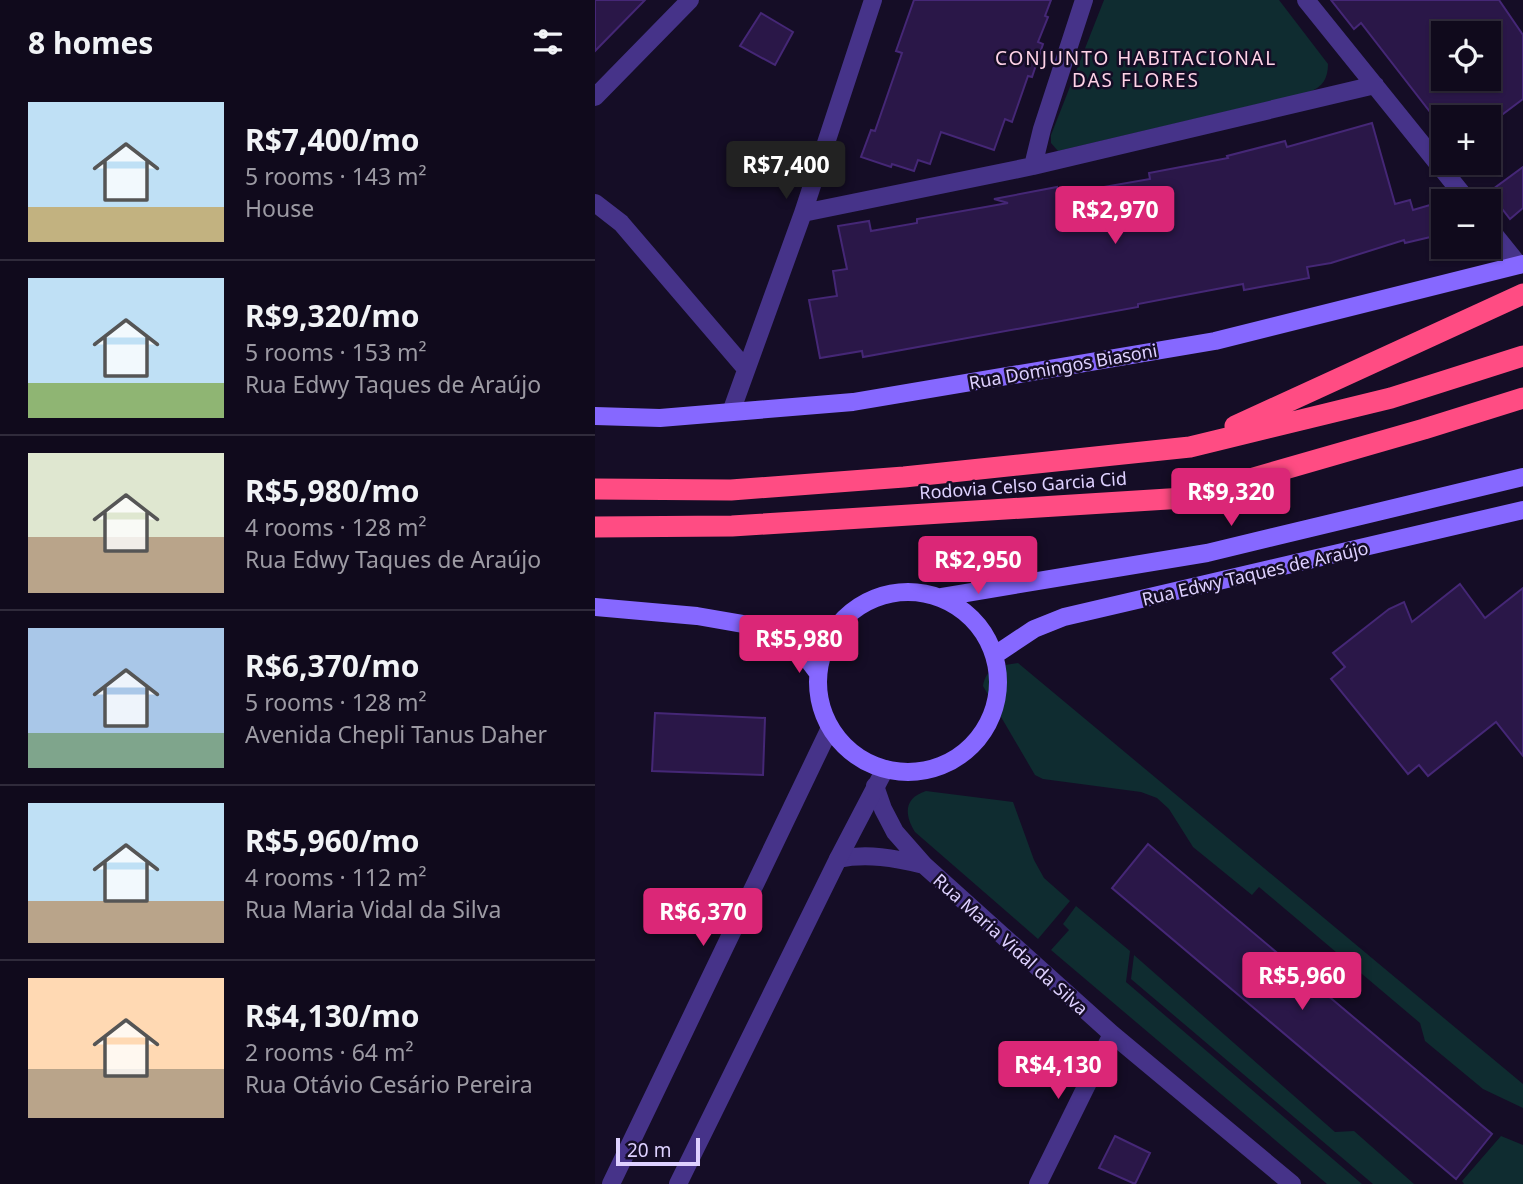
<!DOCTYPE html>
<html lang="en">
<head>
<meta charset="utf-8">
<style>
	body { margin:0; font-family:"Noto Sans",sans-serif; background:#191325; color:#f1f3f6; height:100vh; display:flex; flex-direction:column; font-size:26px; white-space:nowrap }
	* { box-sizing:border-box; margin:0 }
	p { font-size:23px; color:#9c9aa3 }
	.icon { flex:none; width:38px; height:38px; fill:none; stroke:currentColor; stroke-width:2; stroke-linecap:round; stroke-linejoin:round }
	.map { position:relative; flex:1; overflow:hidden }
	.panel { display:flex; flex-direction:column; background:#100a1c; width:595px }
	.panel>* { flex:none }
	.tools { position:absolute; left:836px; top:21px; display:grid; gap:14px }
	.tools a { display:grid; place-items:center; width:70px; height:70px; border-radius:0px; background:#100a1c; box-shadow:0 2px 5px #0004,0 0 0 2px #302b3b; font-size:35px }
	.scale { position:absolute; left:21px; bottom:18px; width:84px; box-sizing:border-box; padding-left:7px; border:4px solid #ded1ff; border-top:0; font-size:19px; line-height:24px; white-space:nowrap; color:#ded1ff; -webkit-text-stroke:5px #150d26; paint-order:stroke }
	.price { position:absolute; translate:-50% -60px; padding:0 16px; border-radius:7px; background:#db2777; color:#fff; font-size:23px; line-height:46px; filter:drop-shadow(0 2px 4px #0008) }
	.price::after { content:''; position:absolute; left:50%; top:42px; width:21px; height:16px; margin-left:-10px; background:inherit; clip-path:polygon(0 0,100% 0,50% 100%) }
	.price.active { background:#222; color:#fff }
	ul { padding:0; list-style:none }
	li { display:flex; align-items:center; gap:21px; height:175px; padding:0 28px }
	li+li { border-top:2px solid #302b3b }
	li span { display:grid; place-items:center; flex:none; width:196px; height:140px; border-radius:0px; color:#555 }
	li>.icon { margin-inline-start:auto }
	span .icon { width:84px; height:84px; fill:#fffc; stroke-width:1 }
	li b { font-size:30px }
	h2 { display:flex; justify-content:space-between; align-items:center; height:84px; padding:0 28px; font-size:30px }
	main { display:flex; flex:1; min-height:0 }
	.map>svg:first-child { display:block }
</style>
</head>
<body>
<main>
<section class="panel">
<h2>8 homes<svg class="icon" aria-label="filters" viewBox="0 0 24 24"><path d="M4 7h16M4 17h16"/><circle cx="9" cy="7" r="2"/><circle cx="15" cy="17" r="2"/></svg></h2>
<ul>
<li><span style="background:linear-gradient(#bfe0f5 75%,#c2b280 0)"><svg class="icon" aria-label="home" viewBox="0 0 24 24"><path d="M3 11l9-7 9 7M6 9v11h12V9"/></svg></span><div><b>R$7,400/mo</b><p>5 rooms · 143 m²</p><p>House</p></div></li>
<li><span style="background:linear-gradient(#bfe0f5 75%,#8fb573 0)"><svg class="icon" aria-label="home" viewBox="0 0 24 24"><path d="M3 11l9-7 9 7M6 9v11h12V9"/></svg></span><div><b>R$9,320/mo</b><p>5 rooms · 153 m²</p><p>Rua Edwy Taques de Araújo</p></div></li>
<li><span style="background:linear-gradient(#dfe7d0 60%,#b9a48a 0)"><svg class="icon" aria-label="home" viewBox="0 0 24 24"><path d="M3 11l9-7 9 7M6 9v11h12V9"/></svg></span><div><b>R$5,980/mo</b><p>4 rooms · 128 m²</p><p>Rua Edwy Taques de Araújo</p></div></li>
<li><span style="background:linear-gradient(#a9c7e8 75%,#7fa58c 0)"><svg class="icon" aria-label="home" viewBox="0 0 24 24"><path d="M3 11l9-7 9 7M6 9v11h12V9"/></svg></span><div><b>R$6,370/mo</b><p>5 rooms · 128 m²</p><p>Avenida Chepli Tanus Daher</p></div></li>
<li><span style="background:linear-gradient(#bfe0f5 70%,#b9a48a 0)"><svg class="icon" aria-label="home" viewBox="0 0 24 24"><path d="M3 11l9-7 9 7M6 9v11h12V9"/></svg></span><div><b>R$5,960/mo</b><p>4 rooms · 112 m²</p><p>Rua Maria Vidal da Silva</p></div></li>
<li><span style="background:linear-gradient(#ffd9b3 65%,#b9a48a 0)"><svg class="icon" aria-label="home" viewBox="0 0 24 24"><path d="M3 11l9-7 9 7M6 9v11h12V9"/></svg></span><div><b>R$4,130/mo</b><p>2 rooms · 64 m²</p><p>Rua Otávio Cesário Pereira</p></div></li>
</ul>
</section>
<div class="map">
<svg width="928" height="1184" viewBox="0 0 928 1184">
	<rect width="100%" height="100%" fill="#150d26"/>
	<!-- green -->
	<path fill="#0f2c30" d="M509,0H684L733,64C733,78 728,87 714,92L463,151L456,143V135Z
		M423,663L928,1084V1108L888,1089L830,1041L825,1023L664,887L657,895L598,847L574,809L562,798L546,792L448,779L440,775L388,686C391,667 405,666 423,663Z
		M331,791L418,802L439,860L449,878L475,901L443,939L320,832C309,814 309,798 331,791Z
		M481,906L535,951L531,982L767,1184H732L456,950L474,930L468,924Z
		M539,955L740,1132L759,1131L819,1184H778L536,979Z
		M906,1136L928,1145V1184H869L867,1181Z"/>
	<!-- building -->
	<path fill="#2a1748" stroke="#452776" stroke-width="2" fill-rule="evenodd" d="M0,0H50L0,51Z
		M319,0H456L450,16L453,17L443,42L448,44L437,77L433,76L417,122L410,119L399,150L346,132L335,164L323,160L319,171L297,164L296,167L266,157L276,130L280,131L307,53L301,51Z
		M736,0H904L928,35V99L904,117H839L766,23L759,29ZM849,33H894V79H849Z
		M166,13L198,32L180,65L145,46Z
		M777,123L800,204L815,200L818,210L835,205L844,235L810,243L809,240L736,263L712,267L714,278L649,290L648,284L543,304V307L268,357L267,351L225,358L214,300L242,296L238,271L252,269L243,226L274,221L276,231L322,223V219L413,203L399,199L462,187L463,195L555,179L554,173L633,158L632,156L690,141L692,147Z
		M928,167V208L915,219L894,192Z
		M865,584L890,618L928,588V756L901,722L833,776L824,765L813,774L736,679L750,667L738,653L794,609L809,602L817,622Z
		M60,713L170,718L168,775L57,771Z
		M553,844L897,1134L861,1179L517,888Z
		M520,1136L555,1153L540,1184L504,1168Z"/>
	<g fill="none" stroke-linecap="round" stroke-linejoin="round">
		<!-- minor -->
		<path stroke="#463389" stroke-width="18" d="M711,0L873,201
			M0,97L95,0
			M438,166L447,129L489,0
			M0,203L26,223L151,369
			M208,213L438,166L780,85
			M894,228L924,265
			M136,412L208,213L278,0
			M280,786L288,809L300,832L329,865L517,1034L697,1184
			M243,859C272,853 300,858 329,865
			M443,1184L517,1034"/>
		<!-- tertiary -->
		<path stroke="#463389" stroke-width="18" d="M16,1184L235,728
			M83,1184L243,859L290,769"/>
		<!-- secondary -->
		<path stroke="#8668ff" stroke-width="18" d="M0,416L65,418L258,402L620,341L928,264
			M223 682a90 90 0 1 1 180 0a90 90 0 1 1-180 0Z
			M347,597L612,553L928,477
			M0,607L102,616L183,630L202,645L223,673
			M400,655L439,629L469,617L928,510"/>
		<!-- motorway -->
		<path stroke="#ff4c83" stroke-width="21" d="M640,426L928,294
			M0,489L136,490L309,477L595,447L796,398L928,356
			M0,527L137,526L589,498L829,429L928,398"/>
	</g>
	<g text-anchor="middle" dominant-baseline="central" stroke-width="5" stroke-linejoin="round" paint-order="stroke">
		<!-- street labels -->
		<g font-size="18" fill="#ded1ff" stroke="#150d26">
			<text transform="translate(468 366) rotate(-10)">Rua Domingos Biasoni</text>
			<text transform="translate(428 485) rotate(-4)">Rodovia Celso Garcia Cid</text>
			<text transform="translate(660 573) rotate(-13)">Rua Edwy Taques de Araújo</text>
			<text transform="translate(416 944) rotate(42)">Rua Maria Vidal da Silva</text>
		</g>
		<!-- neighbourhood labels -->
		<g font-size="19" letter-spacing="2" fill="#ffd3e7" stroke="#150d26">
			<text x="541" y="58">CONJUNTO HABITACIONAL<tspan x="541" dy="22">DAS FLORES</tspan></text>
		</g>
	</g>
</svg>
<div class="tools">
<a><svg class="icon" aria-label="locate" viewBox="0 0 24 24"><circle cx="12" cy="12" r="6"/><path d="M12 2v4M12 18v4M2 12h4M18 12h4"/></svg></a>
<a>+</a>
<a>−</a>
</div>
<div class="scale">20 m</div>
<b class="price active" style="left:191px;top:201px">R$7,400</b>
<b class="price" style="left:520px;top:246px">R$2,970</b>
<b class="price" style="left:636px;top:528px">R$9,320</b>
<b class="price" style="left:383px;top:596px">R$2,950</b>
<b class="price" style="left:204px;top:675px">R$5,980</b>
<b class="price" style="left:108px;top:948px">R$6,370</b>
<b class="price" style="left:707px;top:1012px">R$5,960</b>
<b class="price" style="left:463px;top:1101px">R$4,130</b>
</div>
</main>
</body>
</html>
